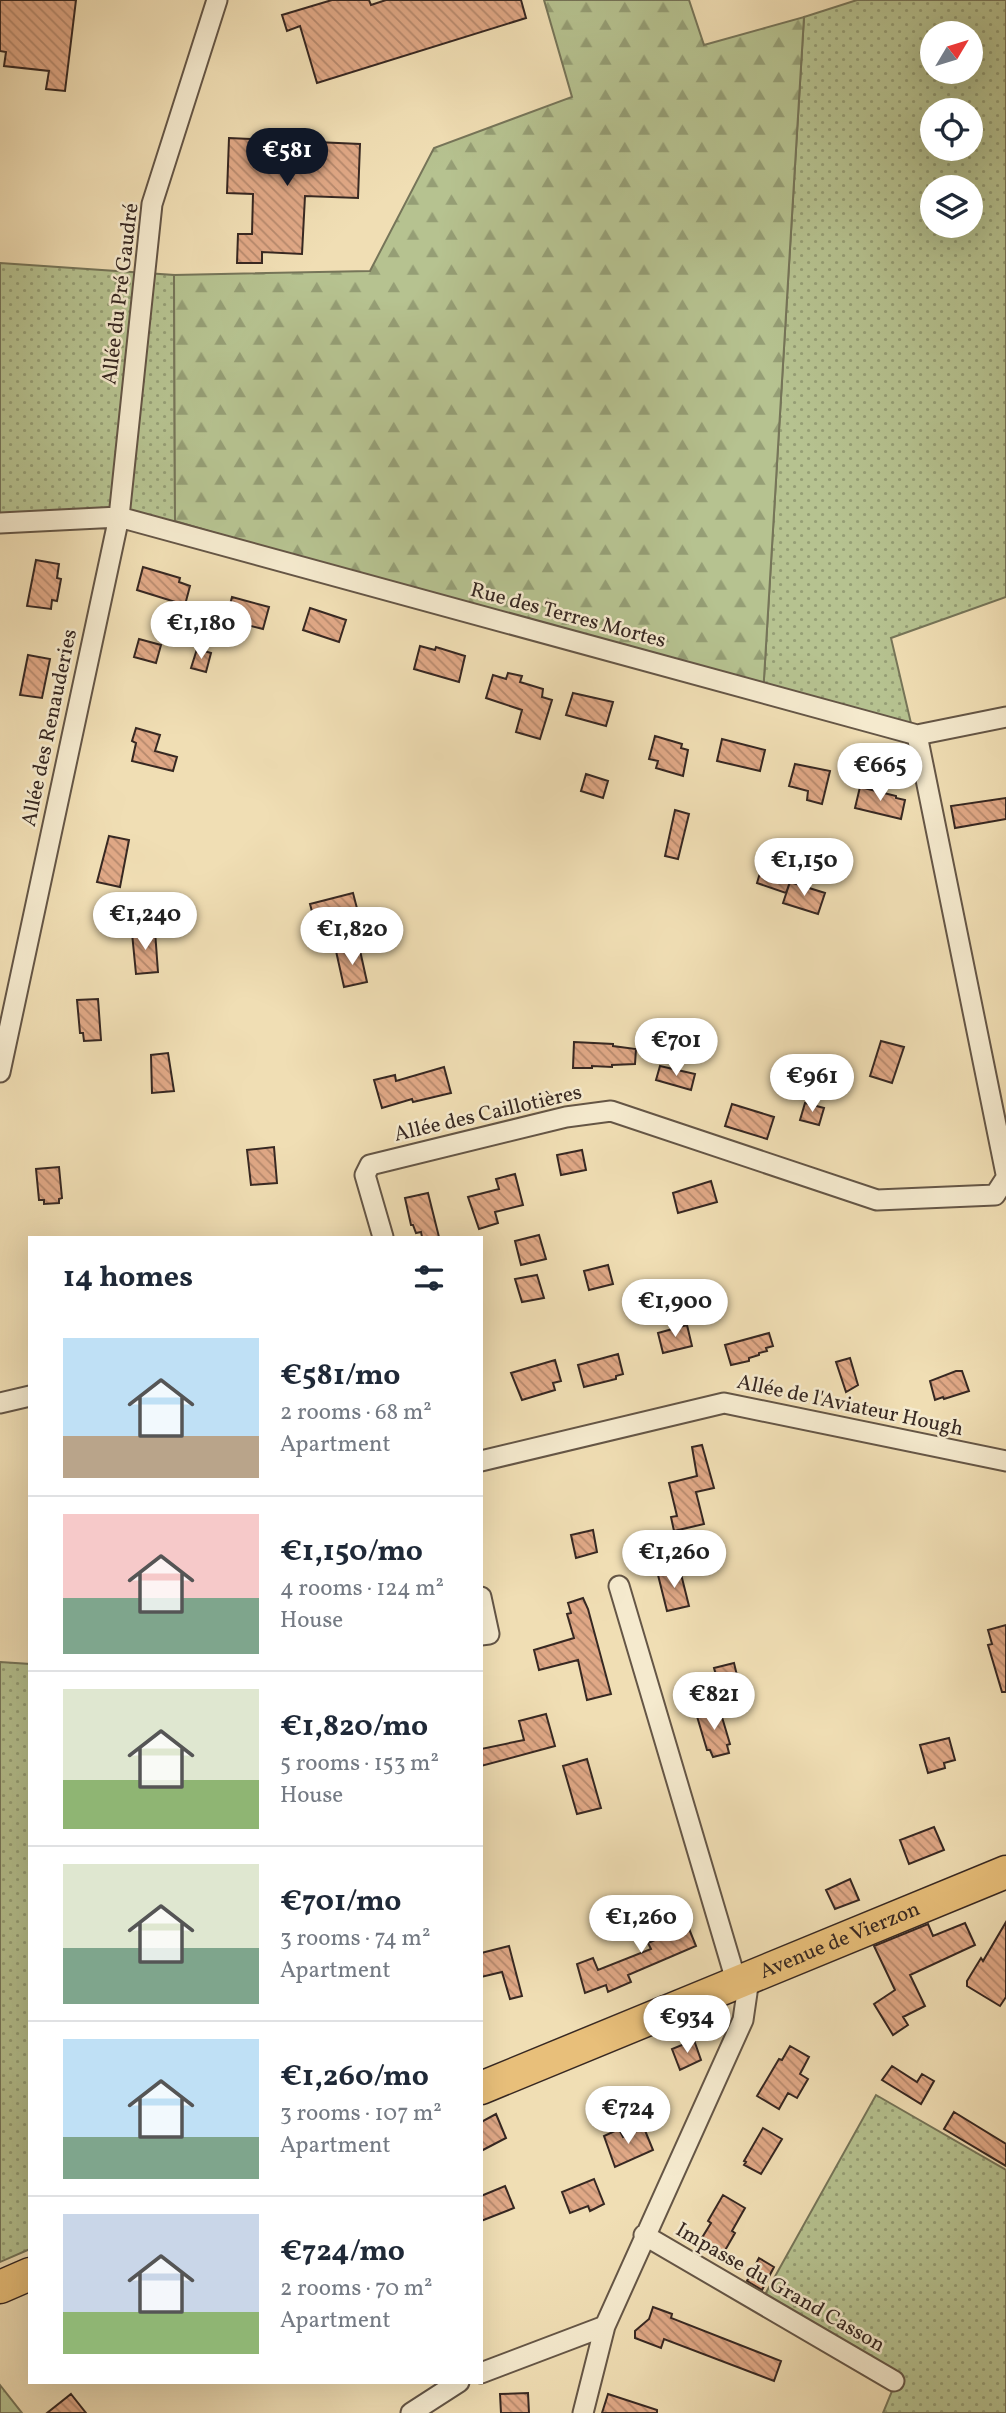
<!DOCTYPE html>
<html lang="en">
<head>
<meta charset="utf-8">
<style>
	body { margin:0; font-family:Vollkorn,serif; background:#f6f6f7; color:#1f2937; height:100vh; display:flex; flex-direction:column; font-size:26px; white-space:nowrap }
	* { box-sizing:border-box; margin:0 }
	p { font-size:23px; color:#747a83 }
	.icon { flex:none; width:38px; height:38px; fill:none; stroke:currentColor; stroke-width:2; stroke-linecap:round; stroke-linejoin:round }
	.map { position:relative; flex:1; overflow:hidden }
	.panel { position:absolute; left:28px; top:1236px; width:455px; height:1148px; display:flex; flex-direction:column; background:#fff; border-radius:0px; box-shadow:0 7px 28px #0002 }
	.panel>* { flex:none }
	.needle { width:46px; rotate:52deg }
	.controls { position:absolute; left:920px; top:21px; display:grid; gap:14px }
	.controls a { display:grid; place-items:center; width:63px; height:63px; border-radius:50%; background:#fff; box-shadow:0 7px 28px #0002; font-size:35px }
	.price { position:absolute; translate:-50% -60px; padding:0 16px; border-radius:24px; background:#fff; color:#222; font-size:23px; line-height:46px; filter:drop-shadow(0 2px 4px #0008) }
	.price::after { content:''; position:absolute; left:50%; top:42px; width:21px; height:16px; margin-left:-10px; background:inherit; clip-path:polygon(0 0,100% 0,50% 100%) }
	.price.on { background:#111827; color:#fff }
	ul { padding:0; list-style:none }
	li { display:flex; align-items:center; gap:21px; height:175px; padding:0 35px }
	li+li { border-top:2px solid #e0e1e3 }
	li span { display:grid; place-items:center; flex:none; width:196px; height:140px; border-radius:0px; color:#555 }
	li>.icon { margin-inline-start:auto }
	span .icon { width:84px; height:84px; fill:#fffc; stroke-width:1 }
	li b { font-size:30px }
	h2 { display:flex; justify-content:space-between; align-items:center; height:84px; padding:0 35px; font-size:30px }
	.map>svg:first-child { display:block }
</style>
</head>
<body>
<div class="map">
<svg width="1006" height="2413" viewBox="0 0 1006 2413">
	<defs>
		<pattern id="grass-dots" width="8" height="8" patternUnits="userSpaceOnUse" patternTransform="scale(1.75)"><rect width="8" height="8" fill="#b6c290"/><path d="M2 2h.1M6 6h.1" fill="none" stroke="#959e75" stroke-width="1.8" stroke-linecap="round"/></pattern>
		<pattern id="forest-firs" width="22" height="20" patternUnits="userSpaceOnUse" patternTransform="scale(1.75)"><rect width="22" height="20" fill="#b6c290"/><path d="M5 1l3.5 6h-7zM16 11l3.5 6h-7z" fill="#959e75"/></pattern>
		<pattern id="building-back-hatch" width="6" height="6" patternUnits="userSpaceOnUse" patternTransform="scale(1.75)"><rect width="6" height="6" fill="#e0a886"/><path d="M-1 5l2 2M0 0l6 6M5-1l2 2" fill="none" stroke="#b6896d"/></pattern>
	</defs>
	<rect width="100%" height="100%" fill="#f0deb4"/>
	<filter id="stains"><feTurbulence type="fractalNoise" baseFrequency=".00286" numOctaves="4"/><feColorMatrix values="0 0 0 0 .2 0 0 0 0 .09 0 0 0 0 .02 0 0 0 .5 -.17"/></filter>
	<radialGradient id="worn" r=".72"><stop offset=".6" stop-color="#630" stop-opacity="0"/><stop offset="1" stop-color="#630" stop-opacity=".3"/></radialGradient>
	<!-- grass -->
	<path fill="url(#grass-dots)" stroke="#767559" stroke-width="2" fill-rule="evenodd" d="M857,0H1006V597L891,638L914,736L763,695L804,17ZM933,33H971V72H933ZM933,110H971V149H933ZM933,187H971V226H933Z
		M0,263L174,275L175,521L31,518L0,522Z
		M0,1662L30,1664V2249L0,2262Z
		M876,2095L1006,2170V2413H883L899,2374L763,2298Z"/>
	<!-- forest -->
	<path fill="url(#forest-firs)" stroke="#767559" stroke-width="2" d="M544,0H689L704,45L804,17L763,695L175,521L174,275L370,271L434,148L572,97Z
		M0,2385L22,2413H0Z"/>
	<!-- building -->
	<path fill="url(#building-back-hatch)" stroke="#372822" stroke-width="2" d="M0,0H76L65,91L46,89L49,71L4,66L6,52L0,51Z
		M332,0H369L371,5L386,0H521L526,18L317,83L300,26L287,31L282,15Z
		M229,138L360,144L358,198L305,196L302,254L262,252V263H237L238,234H252L253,194L227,193Z
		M36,560L59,564L57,578L61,579L57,601L52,600L51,609L27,606Z
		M143,567L180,578L179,582L190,586L185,605L137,590Z
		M232,597L269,607L263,629L226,620Z
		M310,608L346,620L339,642L303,630Z
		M139,639L161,645L156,663L134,657Z
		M420,646L435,650L436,647L465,656L459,682L414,669Z
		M197,649L211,653L206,672L191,668Z
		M28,655L50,659L42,698L20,695Z
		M508,673L522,676L520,682L543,689L542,697L552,700L540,739L516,732L522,710L486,698L493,675L506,679Z
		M573,693L613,702L606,726L566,715Z
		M136,728L160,735L155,751L177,757L173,771L132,761L136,743L132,741Z
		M655,736L682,744L681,748L688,750L683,776L656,768L658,761L649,759Z
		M722,739L765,750L760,771L717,761Z
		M795,764L830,771L822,804L807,800L808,791L789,786Z
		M586,774L608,781L603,798L581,791Z
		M860,787L896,796V798L905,800L901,819L855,808Z
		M1006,798V819L955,828L951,806Z
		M675,810L689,814L678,859L665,856Z
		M109,836L129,840L120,887L97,882Z
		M762,866L792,876L786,893L757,883Z
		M790,882L825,893L818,914L783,903Z
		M353,893L359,916L316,927L310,904Z
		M155,931L158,972L136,974L132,933Z
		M359,946L367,982L344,987L336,951Z
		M98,999L101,1040L84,1041L83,1033H80L77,1000Z
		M881,1041L904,1047L892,1083L870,1076Z
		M574,1042L613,1044V1046L636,1049L635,1064L612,1065V1067L592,1066V1068H573Z
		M168,1053L174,1091L152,1093L151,1055Z
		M660,1066L695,1074L691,1090L656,1080Z
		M444,1067L451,1093L413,1102L412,1099L382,1108L374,1080L395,1075L396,1081Z
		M805,1103L824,1108L819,1125L800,1120Z
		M732,1104L774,1117L767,1139L725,1126Z
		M274,1147L277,1183L251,1185L247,1150Z
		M582,1150L586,1170L561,1175L557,1155Z
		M59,1167L62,1198L59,1199V1203L44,1204V1200H39L36,1169Z
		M515,1174L523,1205L495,1212L498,1223L479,1229L468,1197L499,1189L496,1179Z
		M711,1181L717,1202L678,1213L673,1193Z
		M428,1193L439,1237H422L421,1232L416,1233L413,1225H411L405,1198Z
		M539,1235L546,1259L521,1265L515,1241Z
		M608,1265L613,1284L589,1290L584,1271Z
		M537,1275L544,1298L522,1302L515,1279Z
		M687,1325L692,1346L663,1353L658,1333Z
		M769,1333L773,1346L766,1348L767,1351L759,1353V1355L749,1358V1361L731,1365L725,1345Z
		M618,1354L623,1374L616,1376V1379L584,1387L578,1365Z
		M850,1358L858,1385L846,1392L836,1362Z
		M555,1360L561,1381L553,1383L555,1390L522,1400L511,1373Z
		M956,1371H962L969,1391L944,1399L943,1397L935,1400L930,1381Z
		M702,1445L714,1488L696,1492L704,1524L674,1531L671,1517L677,1516L669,1483L697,1476L692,1447Z
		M593,1530L597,1552L576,1558L571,1535Z
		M680,1570L689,1606L667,1611L658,1575Z
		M583,1598L588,1609L611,1694L587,1700L578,1660L539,1670L534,1650L574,1638L567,1614L571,1613L568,1603Z
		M1006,1625V1692H1002L988,1645L992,1644L988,1630Z
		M734,1663L740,1688L721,1694L714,1668Z
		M719,1707L730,1744L727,1745L729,1753L713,1757L710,1750H707L696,1713Z
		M546,1714L555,1746L481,1766V1749L524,1740L519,1721Z
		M949,1738L955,1760L944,1763L945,1768L928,1773L920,1745Z
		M587,1759L601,1808L577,1814L563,1766Z
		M934,1827L944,1850L909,1864L900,1840Z
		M850,1879L859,1900L835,1909L826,1890Z
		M681,1909L696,1946L628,1975L631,1982L608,1992L606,1985L585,1993L577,1964L593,1958L598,1970L651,1949L648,1943L662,1937L655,1920Z
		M1006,1922V1997L1000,2006L967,1986V1981L981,1958L983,1961Z
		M965,1923L975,1945L910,1975L925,2006L903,2017L908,2025L893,2035L874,2004L895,1990L874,1946L928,1924L933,1936Z
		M509,1946L522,1996L510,1999L502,1972L481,1977V1953Z
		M694,2040L701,2060L680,2070L672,2049Z
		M790,2046L809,2057L800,2074L808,2079L797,2098L788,2093L779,2109L757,2096L779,2059L782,2060Z
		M892,2066L917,2082L922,2074L934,2081L921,2104L882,2080Z
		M954,2112L1006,2144V2166L944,2129Z
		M496,2114L506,2138L481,2151V2122Z
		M644,2128L653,2150L615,2167L604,2136L619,2129L623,2137Z
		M763,2128L782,2139L761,2174L744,2165L746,2162L744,2161Z
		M594,2179L604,2204L590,2211L588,2206L570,2213L562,2192Z
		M505,2186L514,2208L481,2221V2196Z
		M723,2195L745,2208L732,2231L735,2233L723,2254L700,2241L711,2223L708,2221Z
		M759,2258L774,2267L762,2290L747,2281Z
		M653,2307L672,2314L671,2318L781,2361L774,2381L664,2339L661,2348L635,2338V2331L649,2319Z
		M528,2393L529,2413H501L500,2394Z
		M71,2394L86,2413H47Z
		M608,2394L657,2410V2413H602Z"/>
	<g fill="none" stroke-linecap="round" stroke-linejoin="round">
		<!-- minor casing -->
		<g stroke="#655646" stroke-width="23">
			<path id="minor" d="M0,523L119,517L917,735L1006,717
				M917,735L1006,1174
				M0,1072L119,517L152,204L217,0
				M383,1237L365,1175L370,1165L566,1117L611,1111L877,1200L995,1195L1006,1178
				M0,1403L30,1396
				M481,1461L724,1403L1006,1461
				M619,1586L737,1984
				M481,1597L489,1634L481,1635
				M644,2235L894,2381
				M481,2373L605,2326
				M411,2413L459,2382
				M583,2413L605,2326L743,2020L749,1979"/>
		</g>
		<!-- primary casing -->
		<g stroke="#372822" stroke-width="35">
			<g id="primary">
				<path id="s1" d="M481,2088L1006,1872"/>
				<path d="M0,2287L30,2274"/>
			</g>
		</g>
		<!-- minor -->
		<use href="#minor" stroke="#f5eace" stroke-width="19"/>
		<!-- primary -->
		<use href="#primary" stroke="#e8bf7a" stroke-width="32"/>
	</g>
	<g text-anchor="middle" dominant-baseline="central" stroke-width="5" stroke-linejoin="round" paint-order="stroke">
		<!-- street labels -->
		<g font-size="21" fill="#372822" stroke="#f5eace">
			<text transform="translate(121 294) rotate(-83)">Allée du Pré Gaudré</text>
			<text transform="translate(568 616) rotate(15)">Rue des Terres Mortes</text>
			<text transform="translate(50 728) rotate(-78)">Allée des Renauderies</text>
			<text transform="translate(488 1114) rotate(-13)">Allée des Caillotières</text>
			<text transform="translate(850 1406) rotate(12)">Allée de l'Aviateur Hough</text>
			<text stroke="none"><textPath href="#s1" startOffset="388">Avenue de Vierzon</textPath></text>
			<text transform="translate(780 2288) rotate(30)">Impasse du Grand Casson</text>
		</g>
	</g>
	<rect width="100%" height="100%" filter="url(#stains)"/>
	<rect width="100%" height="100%" fill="url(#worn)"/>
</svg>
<div class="controls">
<a><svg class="needle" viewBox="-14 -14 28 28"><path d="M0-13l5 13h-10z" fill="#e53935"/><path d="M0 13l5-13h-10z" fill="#747a83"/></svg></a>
<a><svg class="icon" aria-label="locate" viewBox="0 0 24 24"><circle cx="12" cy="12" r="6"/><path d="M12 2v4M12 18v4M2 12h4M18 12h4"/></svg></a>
<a><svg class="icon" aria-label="layers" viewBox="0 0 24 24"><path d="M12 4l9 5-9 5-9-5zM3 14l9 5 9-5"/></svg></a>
</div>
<b class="price on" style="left:287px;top:188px">€581</b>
<b class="price" style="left:201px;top:661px">€1,180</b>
<b class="price" style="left:880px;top:803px">€665</b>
<b class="price" style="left:804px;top:898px">€1,150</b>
<b class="price" style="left:145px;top:952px">€1,240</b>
<b class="price" style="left:352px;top:967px">€1,820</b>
<b class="price" style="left:676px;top:1078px">€701</b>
<b class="price" style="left:812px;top:1114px">€961</b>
<b class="price" style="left:675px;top:1339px">€1,900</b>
<b class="price" style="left:674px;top:1590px">€1,260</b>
<b class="price" style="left:714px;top:1732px">€821</b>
<b class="price" style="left:641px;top:1955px">€1,260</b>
<b class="price" style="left:687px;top:2055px">€934</b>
<b class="price" style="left:628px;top:2146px">€724</b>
<section class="panel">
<h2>14 homes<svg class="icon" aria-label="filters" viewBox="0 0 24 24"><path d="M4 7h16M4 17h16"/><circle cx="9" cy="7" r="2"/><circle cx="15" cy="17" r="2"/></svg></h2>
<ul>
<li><span style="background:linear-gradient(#bfe0f5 70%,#b9a48a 0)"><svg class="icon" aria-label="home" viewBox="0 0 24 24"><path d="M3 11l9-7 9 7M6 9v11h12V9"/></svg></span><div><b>€581/mo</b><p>2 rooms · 68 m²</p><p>Apartment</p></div></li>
<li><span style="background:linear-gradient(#f6c9c9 60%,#7fa58c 0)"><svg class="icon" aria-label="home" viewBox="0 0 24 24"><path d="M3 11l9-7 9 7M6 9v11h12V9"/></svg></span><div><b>€1,150/mo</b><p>4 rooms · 124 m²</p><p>House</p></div></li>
<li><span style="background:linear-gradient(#dfe7d0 65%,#8fb573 0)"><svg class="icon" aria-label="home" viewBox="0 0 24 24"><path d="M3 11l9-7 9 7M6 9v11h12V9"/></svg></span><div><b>€1,820/mo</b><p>5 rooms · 153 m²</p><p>House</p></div></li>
<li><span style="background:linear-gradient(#dfe7d0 60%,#7fa58c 0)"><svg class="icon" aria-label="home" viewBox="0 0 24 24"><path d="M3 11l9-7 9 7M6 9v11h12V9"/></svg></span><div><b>€701/mo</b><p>3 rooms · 74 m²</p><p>Apartment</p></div></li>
<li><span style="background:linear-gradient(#bfe0f5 70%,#7fa58c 0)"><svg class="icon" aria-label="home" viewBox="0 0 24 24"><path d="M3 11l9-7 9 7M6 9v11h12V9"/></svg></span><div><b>€1,260/mo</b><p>3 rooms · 107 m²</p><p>Apartment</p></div></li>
<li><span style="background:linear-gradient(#c9d6e8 70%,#8fb573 0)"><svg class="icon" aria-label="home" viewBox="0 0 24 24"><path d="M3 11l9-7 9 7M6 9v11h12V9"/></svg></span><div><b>€724/mo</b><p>2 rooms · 70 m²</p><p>Apartment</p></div></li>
</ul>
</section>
</div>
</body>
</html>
